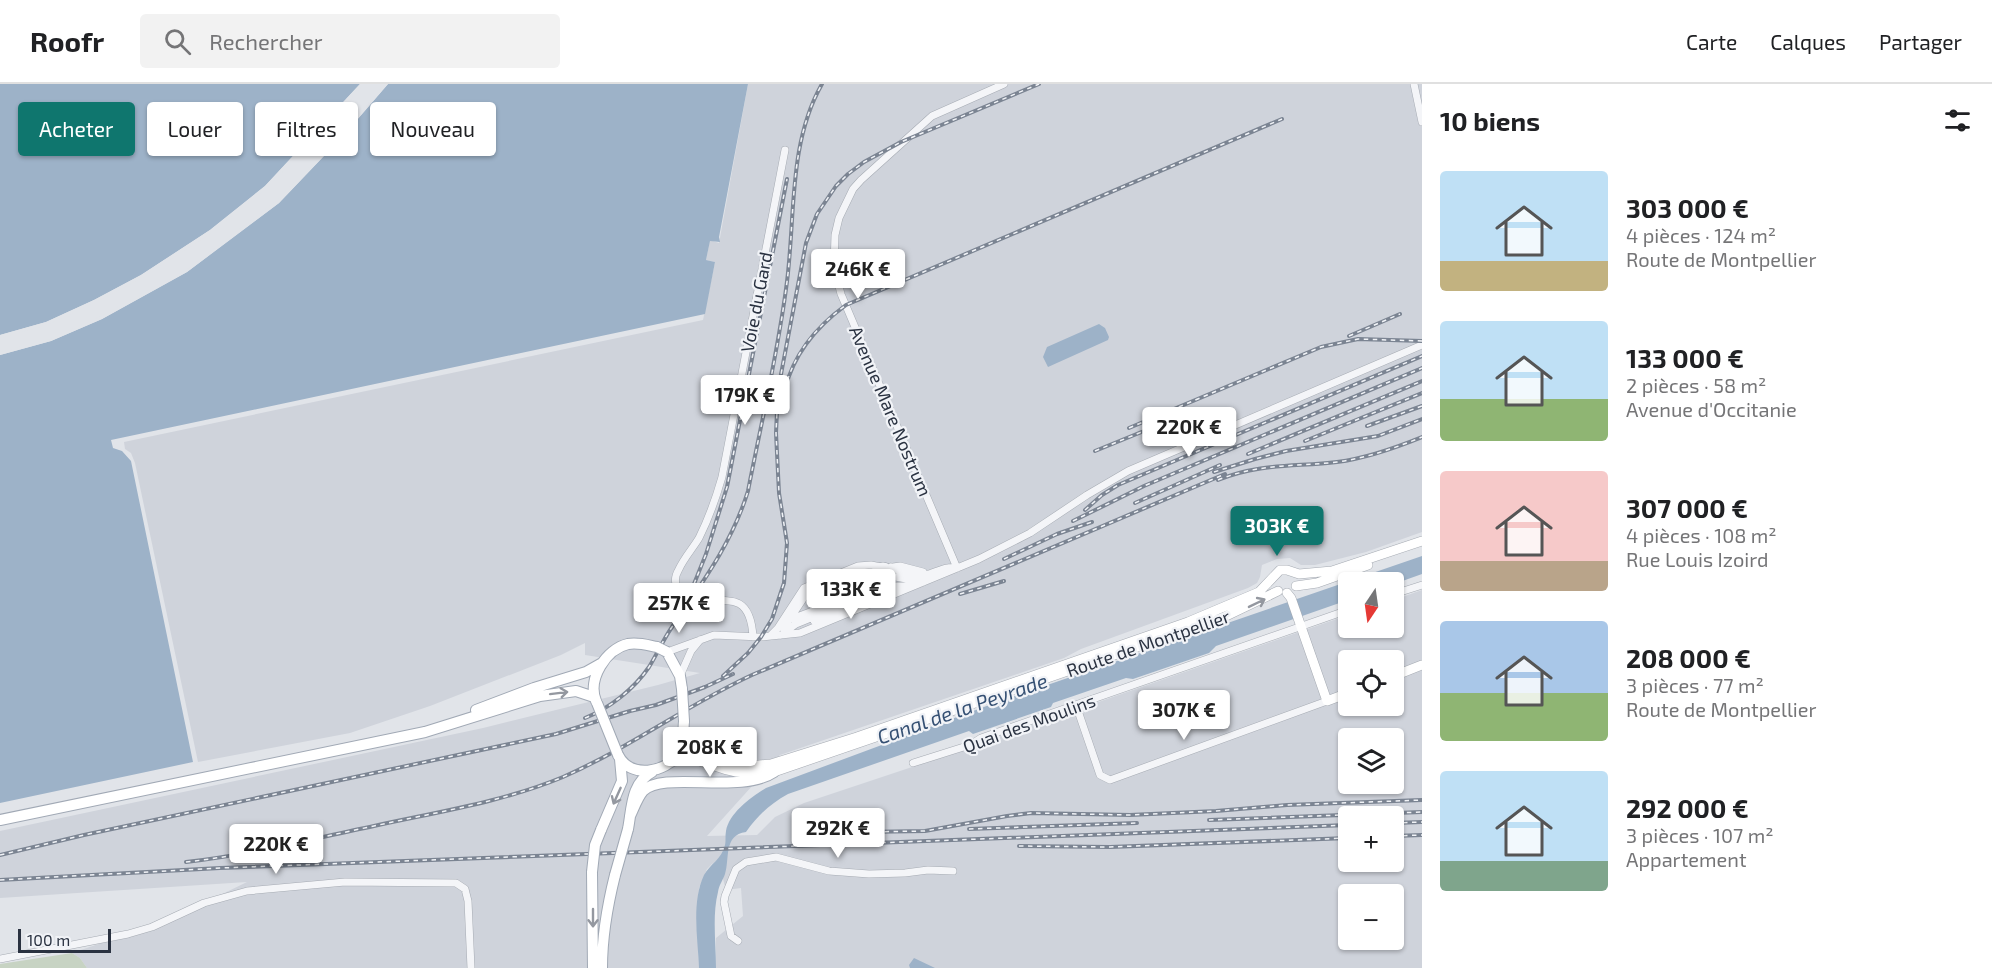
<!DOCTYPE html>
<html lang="fr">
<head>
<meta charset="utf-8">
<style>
	body { margin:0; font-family:"Exo 2",sans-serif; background:#f2f2f2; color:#202124; height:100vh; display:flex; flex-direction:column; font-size:22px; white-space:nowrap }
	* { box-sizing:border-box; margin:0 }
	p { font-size:20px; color:#757577 }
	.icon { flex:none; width:33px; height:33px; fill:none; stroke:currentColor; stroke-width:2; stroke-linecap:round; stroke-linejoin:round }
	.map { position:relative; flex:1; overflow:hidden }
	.drawer { display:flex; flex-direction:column; background:#fff; width:570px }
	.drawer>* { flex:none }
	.top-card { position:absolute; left:18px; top:18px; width:570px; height:54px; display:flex; gap:12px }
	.needle { width:39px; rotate:193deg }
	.buttons { position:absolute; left:1338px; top:488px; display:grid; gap:12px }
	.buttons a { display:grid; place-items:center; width:66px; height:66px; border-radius:6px; background:#fff; box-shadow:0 2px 4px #0004; font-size:30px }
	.scale { position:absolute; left:18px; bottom:15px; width:93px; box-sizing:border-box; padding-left:6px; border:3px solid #2a3241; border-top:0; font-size:16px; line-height:21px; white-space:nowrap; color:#2a3241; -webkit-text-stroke:4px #f1f3f7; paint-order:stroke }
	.price { position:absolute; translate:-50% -51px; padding:0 14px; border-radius:6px; background:#fff; color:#222; font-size:20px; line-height:39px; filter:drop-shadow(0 2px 3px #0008) }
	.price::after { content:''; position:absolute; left:50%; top:36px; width:18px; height:14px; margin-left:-9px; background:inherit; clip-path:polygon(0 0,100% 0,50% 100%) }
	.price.selected { background:#0f766e; color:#fff }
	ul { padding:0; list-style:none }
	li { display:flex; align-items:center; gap:18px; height:150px; padding:0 18px }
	li span { display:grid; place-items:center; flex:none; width:168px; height:120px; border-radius:6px; color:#555 }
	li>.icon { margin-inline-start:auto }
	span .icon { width:72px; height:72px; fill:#fffc; stroke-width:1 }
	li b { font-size:26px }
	h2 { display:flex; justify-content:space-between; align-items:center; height:72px; padding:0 18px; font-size:26px }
	.chip { padding:0 21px; border-radius:6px; background:#fff; box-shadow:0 2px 4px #0004; font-size:21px; line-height:54px }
	.chip.selected { background:#0f766e; color:#fff }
	header { display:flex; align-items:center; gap:36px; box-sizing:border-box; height:84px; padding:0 30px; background:#fff; border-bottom:2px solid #e0e0e0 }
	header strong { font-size:28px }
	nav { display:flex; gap:33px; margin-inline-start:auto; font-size:21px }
	.search { width:420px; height:54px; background:#f2f2f2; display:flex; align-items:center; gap:15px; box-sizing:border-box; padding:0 21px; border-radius:6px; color:#757577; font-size:22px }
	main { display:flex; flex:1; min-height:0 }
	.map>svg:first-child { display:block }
</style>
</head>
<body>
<header>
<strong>Roofr</strong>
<div class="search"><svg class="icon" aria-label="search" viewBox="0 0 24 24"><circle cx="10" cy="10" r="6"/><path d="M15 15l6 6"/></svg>Rechercher</div>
<nav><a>Carte</a><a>Calques</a><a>Partager</a></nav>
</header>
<main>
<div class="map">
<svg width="1422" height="884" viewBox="0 0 1422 884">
	<rect width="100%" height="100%" fill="#e1e4e9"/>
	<!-- built -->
	<path fill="#cfd3db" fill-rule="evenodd" d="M748,0H1422V448L1366,468L1315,481H1301L1290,474L1277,475L1262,481L1260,493L1257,499L1248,504L1081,565L1064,574L780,671L707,752L757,751L775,733L804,719L912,683L1348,531V543H1394V516L1422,506V884H716V854L743,832L741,804L726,806L718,776L712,780L707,785L699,804L697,832L699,884H87L80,874L72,869L128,850L204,819L247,798L0,814V747L483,644L658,601L700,589L585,571V559L561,571L430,622L350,649L198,678L135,379L131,369L125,365L124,358L703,236L715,178L706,176L710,156L719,159ZM1348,576H1394V621H1348ZM1348,654H1394V699H1348ZM1348,732H1394V777H1348ZM1348,810H1394V855H1348Z"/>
	<!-- green -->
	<path fill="#c7d3c3" d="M72,869L80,874L87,884H0V880Z"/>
	<!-- water -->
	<path fill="#9db2c8" d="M0,0H360L265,102L210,146L141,191L94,216L46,238L0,251Z
		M388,0H748L719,153L720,158L710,157L706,176L715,178L705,230L111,356L113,364L122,367L131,377L193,678L0,719V271L51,257L102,235L187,188L279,119L343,52Z
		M1099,240L1105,244L1109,253L1108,256L1048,283L1043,273L1047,263Z
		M1422,472V490L1394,500V498H1348V516L1216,562L1209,569L1133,595L1126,594L1053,619L1051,623L973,650L969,647L788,710C770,720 758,731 746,748C723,751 730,775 725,790C723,796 719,801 718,808C712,832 716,859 716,884H699C698,855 691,819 704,791C710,780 722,775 725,761C726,757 725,752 726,747C729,729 751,713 766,704L992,620Z
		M914,874L935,884H910L909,881Z"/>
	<!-- pier -->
	<path fill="#e1e4e9" d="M360,0H363L362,2L329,40L267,104L212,149L142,194L96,218L47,241L0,254V251L46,238L94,216L141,191L210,146L265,102Z
		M385,0H388L343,52L279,119L187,188L102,235L51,257L0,271V268L50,255L101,232L186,186L277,116L341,50Z"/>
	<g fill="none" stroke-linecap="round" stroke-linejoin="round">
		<!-- street casing -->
		<g stroke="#a6abb3" stroke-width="8">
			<path id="street" d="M1414,0L1422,38
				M876 489a7 7 0 1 1 14 0a7 7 0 1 1-14 0Z
				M891,483C902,489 916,493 929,490C939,487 946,482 957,484
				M893,483L900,482L923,488
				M957,484L841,210L834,183L835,151L839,134L853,105L861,96L932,32L1004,0
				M890,492L923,498
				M1394,510L1422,501
				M789,536L807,509L854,490H876
				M814,537L894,508
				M784,546L789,536L852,512L866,491
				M781,551L796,540L882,505L895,502H912
				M770,552L778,544L804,504L858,482L871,481L881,483
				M753,553C749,484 694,542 677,503C674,497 676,490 679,485C684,474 693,464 699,454C709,434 716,414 722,393L785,66
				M667,568L714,551L761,553L800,549L979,475L1030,449L1087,411L1128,387L1422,261
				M680,592L691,567L700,556
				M1076,621L1100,691L1110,696L1327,617
				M913,679L970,661L981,654L1001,647L1348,526
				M738,857L731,852L724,818L725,812L736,785L746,778L776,773L829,787L869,790L905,789L928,786L953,787
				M0,875L128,850L152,843L204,819L247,807L345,798L456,799L465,805L468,817L471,884"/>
		</g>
		<!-- secondary casing -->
		<g stroke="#a6abb3" stroke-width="10">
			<path id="secondary" d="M1296,502L1317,499L1368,481
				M1287,509L1291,514L1327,617L1348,609
				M1394,592L1422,581
				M684,646L695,661L711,672L725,677L748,682L771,680L857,653L1188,538L1259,508L1280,486H1287L1299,490L1332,487L1422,457
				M671,678C701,671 709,683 736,688C749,690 762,687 774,688L1222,534L1278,507"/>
		</g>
		<!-- primary casing -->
		<g stroke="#a1a9b5" stroke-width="12">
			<path id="primary" d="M667,568L680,592L682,605
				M596,617C587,595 606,565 628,560C638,558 647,561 657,563
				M476,626L534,604L586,588L602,579
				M618,671C630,695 666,689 678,670C684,660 683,648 684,637
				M630,732C634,724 637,714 643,707C664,686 740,711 774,688
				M0,736L425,648L540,612L576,607L594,613
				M628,745C632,724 631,699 652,688
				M601,746L622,697L620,675
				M592,788L593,884
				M602,884C602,852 607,823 615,791"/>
		</g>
		<!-- street -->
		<use href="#street" stroke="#f4f5f8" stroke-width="7"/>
		<!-- secondary -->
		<use href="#secondary" stroke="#fff" stroke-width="9"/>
		<!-- primary -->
		<use href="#primary" stroke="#fff" stroke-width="10"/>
		<!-- rail casing -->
		<g stroke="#7b8492" stroke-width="4">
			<path id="rail" d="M1349,252L1400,230
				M785,305C794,269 816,243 846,221L1282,35
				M1367,342L1422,322
				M1129,344L1321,263L1358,255L1422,257
				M1305,357L1422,309
				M1095,367L1144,347
				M1248,370L1422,297
				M1214,388L1255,375L1286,367L1378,352L1422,335
				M1218,396C1260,379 1295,383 1337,378C1367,374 1395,364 1422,353
				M1135,419L1220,381
				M1085,426L1102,411L1118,401L1422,272
				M1073,437L1144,402L1422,284
				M1004,475L1057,450L1092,438
				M694,500L706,470L727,403L787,95
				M960,510L1004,497
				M723,592L748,569L761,553L772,535L784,499L787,459L779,409L776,349L778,306L806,159L817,130L836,102L848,90L864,78L901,58L1039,0
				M585,634C610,624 634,605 649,583C657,570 663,556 672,543C702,499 732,459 748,407C761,340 777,273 786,205C796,138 787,61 822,0
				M1209,736L1422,728
				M1394,739L1422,738
				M969,745L1137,739
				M1394,752L1422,751
				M804,755L864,748L925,747L1007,732L1031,729L1130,731L1216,727L1287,721L1422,716
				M1019,762L1110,763L1348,754
				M0,771L84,751L556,650L630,627L656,621L705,603L733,590
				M186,778C249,771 311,755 374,742C437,728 503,718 563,693C629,664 687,621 752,591L1225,390
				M0,796L220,784L1348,741"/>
		</g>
		<!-- rail -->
		<use href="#rail" stroke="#f1f3f7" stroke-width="1.5" stroke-dasharray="4.5" stroke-linecap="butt"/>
		<!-- primary-bridge casing -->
		<g stroke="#a1a9b5" stroke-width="12" stroke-linecap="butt">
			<path id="primary-bridge" d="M657,563L667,568
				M682,605L684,637
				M597,619L618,671
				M592,788L595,761L601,746
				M615,791L628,745"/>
		</g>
		<!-- primary-bridge -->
		<use href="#primary-bridge" stroke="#fff" stroke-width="10"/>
	</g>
	<!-- one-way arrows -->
	<defs><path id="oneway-shaft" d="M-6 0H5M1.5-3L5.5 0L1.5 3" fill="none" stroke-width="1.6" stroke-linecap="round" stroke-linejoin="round" transform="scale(1.5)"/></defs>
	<g stroke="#9498a0">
		<use href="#oneway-shaft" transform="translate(1257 519) rotate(-26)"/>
		<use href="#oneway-shaft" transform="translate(559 609) rotate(-7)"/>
		<use href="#oneway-shaft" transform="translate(617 712) rotate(114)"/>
		<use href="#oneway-shaft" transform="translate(593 834) rotate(90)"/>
	</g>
	<g text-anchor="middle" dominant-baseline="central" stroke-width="4.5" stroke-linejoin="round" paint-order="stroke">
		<!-- street labels -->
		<g font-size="18" fill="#2a3241" stroke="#f1f3f7">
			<text transform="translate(756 218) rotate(-79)">Voie du Gard</text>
			<text transform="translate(891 327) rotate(67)">Avenue Mare Nostrum</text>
			<text transform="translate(1148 559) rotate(-19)">Route de Montpellier</text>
			<text transform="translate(1029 639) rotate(-20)">Quai des Moulins</text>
		</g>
		<!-- water labels -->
		<g font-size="20" font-style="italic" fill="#355073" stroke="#f1f3f7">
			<text transform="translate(962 624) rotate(-19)">Canal de la Peyrade</text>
		</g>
	</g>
</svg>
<div class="buttons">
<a><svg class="needle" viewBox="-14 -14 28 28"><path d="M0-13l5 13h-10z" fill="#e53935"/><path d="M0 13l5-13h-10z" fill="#757577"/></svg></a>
<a><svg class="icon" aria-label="locate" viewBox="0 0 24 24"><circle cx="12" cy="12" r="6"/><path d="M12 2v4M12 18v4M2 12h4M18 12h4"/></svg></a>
<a><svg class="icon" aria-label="layers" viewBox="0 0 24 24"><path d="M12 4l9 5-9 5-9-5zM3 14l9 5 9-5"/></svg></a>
<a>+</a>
<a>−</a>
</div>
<div class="scale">100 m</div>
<b class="price" style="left:858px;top:216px">246K €</b>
<b class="price" style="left:745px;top:342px">179K €</b>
<b class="price" style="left:1189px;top:374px">220K €</b>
<b class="price selected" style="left:1277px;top:473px">303K €</b>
<b class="price" style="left:851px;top:536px">133K €</b>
<b class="price" style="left:679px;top:550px">257K €</b>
<b class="price" style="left:1184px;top:657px">307K €</b>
<b class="price" style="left:710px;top:694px">208K €</b>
<b class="price" style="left:838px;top:775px">292K €</b>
<b class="price" style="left:276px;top:791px">220K €</b>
<div class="top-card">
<a class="chip selected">Acheter</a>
<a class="chip">Louer</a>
<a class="chip">Filtres</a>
<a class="chip">Nouveau</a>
</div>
</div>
<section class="drawer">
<h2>10 biens<svg class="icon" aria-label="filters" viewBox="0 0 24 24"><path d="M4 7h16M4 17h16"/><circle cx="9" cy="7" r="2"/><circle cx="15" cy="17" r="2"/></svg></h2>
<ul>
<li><span style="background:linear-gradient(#bfe0f5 75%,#c2b280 0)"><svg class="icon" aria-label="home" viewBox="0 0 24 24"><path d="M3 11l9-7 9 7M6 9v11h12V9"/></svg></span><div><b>303 000 €</b><p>4 pièces · 124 m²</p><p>Route de Montpellier</p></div></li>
<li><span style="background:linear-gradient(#bfe0f5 65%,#8fb573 0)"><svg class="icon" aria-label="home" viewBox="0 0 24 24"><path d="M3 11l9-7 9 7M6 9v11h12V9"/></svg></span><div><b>133 000 €</b><p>2 pièces · 58 m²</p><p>Avenue d'Occitanie</p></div></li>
<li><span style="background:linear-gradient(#f6c9c9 75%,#b9a48a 0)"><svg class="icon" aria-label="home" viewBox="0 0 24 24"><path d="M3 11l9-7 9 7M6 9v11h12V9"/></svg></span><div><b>307 000 €</b><p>4 pièces · 108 m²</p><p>Rue Louis Izoird</p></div></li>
<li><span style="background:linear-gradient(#a9c7e8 60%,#8fb573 0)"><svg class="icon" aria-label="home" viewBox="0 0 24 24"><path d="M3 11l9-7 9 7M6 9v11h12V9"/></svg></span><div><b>208 000 €</b><p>3 pièces · 77 m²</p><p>Route de Montpellier</p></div></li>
<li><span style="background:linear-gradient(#bfe0f5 75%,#7fa58c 0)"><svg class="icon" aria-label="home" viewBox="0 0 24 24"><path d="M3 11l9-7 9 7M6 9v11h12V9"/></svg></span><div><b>292 000 €</b><p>3 pièces · 107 m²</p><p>Appartement</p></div></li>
</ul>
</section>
</main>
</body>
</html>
